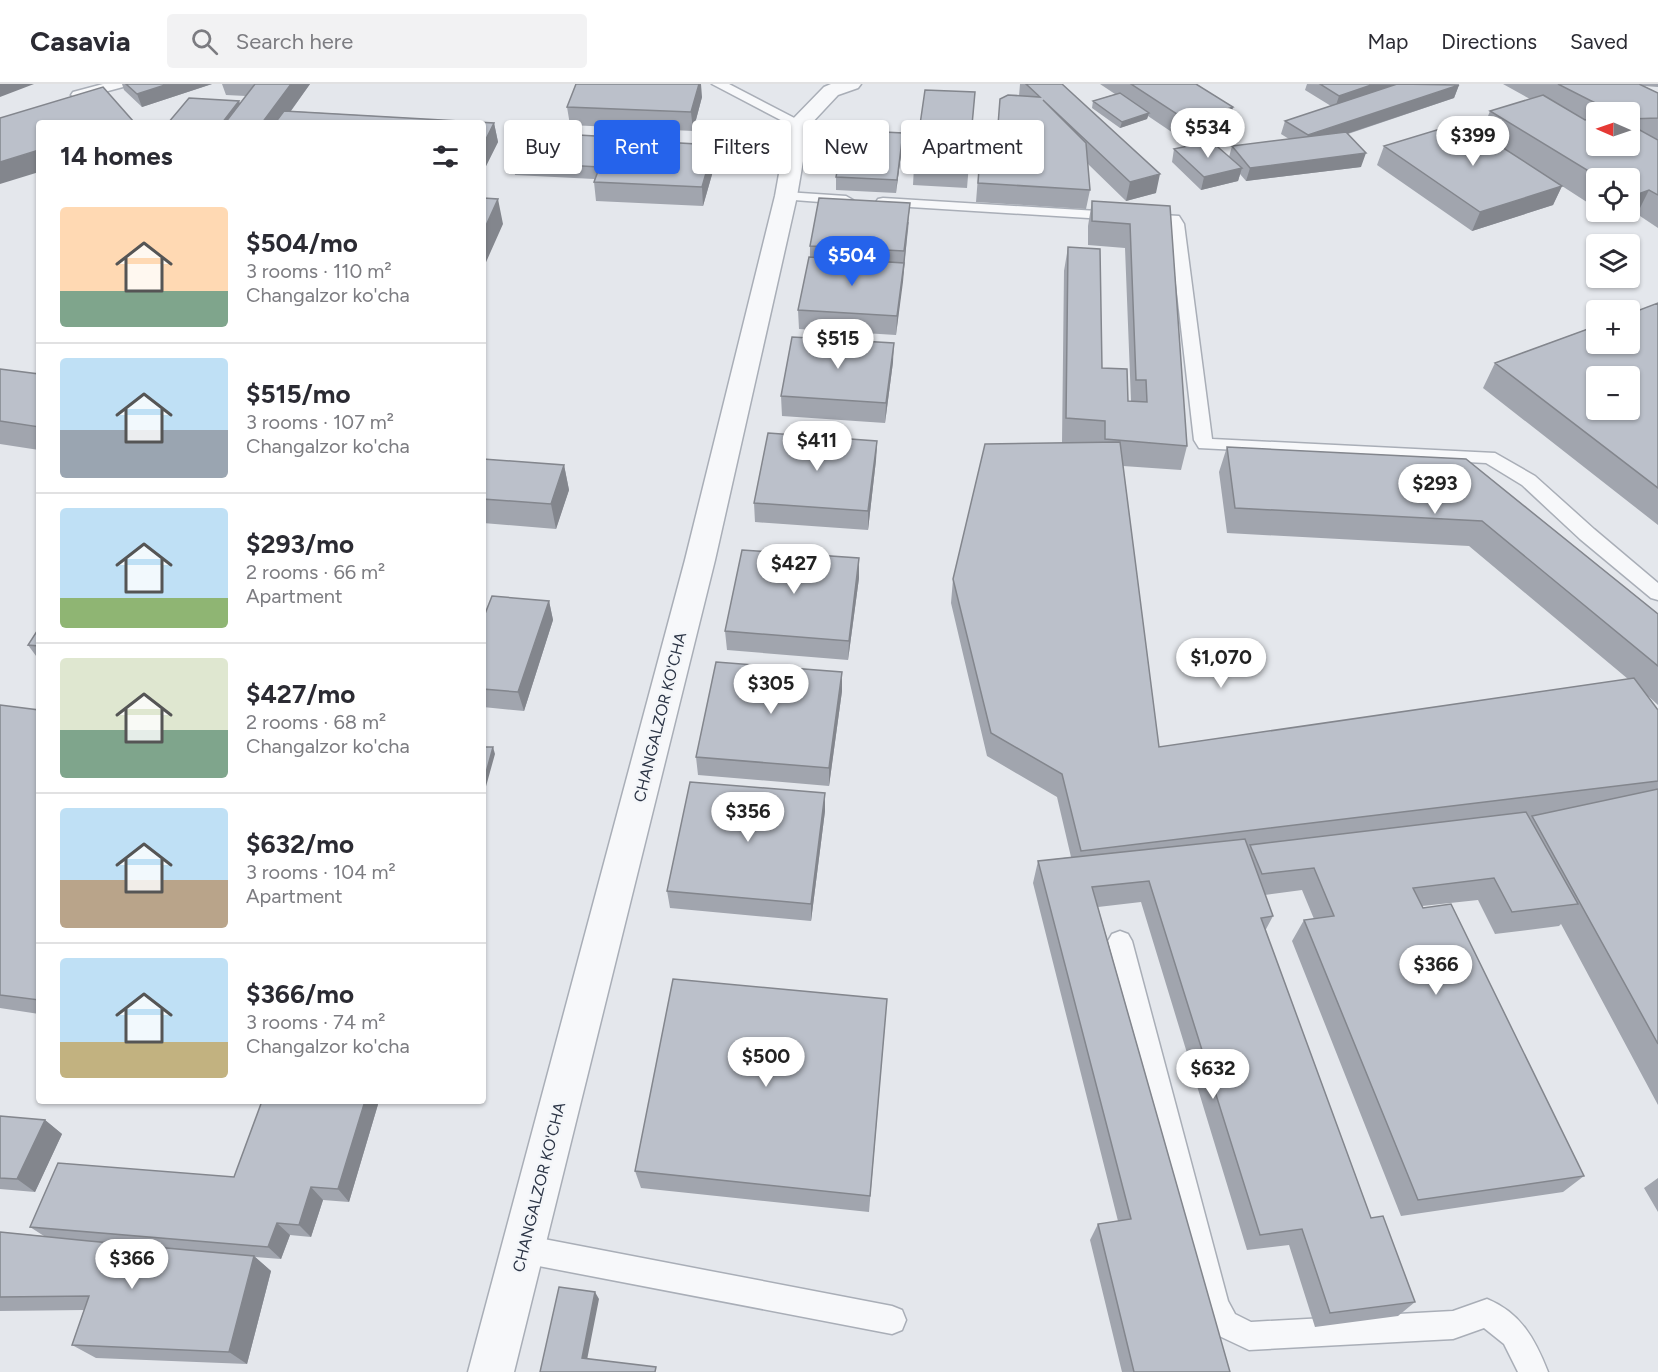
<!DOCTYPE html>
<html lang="en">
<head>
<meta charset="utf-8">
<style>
	body { margin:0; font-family:Figtree,sans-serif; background:#f2f2f3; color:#2b2b33; height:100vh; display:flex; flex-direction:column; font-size:22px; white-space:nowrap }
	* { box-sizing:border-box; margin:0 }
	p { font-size:20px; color:#7c7c81 }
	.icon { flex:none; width:33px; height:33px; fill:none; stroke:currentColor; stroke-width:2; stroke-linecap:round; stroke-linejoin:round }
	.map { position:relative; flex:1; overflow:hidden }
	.side { position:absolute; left:36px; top:36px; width:450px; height:984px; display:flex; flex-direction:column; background:#fff; border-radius:6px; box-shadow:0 2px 4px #0004 }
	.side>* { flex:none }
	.hud { position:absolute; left:504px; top:36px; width:570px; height:54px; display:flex; gap:12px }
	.needle { width:39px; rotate:272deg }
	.tools { position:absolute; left:1586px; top:18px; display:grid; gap:12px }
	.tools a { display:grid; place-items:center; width:54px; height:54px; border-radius:6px; background:#fff; box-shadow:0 2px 4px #0004; font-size:30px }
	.price { position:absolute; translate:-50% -51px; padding:0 14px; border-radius:21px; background:#fff; color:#222; font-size:20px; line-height:39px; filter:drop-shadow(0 2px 3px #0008) }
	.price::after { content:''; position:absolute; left:50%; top:36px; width:18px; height:14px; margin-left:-9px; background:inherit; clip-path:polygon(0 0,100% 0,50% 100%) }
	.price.selected { background:#2563eb; color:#fff }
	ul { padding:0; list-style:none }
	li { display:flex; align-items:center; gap:18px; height:150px; padding:0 24px }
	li+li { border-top:2px solid #e1e1e2 }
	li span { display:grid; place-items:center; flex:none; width:168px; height:120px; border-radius:6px; color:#555 }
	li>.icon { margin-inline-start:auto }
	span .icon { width:72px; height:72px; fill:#fffc; stroke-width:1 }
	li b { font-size:26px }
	h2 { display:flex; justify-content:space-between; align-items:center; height:72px; padding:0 24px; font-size:26px }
	.tag { padding:0 21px; border-radius:6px; background:#fff; box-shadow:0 2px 4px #0004; font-size:21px; line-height:54px }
	.tag.selected { background:#2563eb; color:#fff }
	header { display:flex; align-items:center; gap:36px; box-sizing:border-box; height:84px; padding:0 30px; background:#fff; border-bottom:2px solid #e1e1e2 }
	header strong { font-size:28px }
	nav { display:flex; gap:33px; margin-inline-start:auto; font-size:21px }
	.search { width:420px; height:54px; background:#f2f2f3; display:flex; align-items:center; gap:15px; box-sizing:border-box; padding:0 21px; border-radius:6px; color:#7c7c81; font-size:22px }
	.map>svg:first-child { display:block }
</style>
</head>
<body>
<header>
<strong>Casavia</strong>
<div class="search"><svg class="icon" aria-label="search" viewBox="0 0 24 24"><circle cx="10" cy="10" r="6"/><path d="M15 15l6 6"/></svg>Search here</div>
<nav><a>Map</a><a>Directions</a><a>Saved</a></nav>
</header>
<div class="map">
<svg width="1658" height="1288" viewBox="0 0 1658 1288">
	<rect width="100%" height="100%" fill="#e4e7ec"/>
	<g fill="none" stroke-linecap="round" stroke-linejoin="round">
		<!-- lane casing -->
		<g stroke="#a9aeb7" stroke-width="3">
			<path id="lane" d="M103,0H125L123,3L78,15L71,11L73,8Z
				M712,0H729L806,40L799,44L794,43Z
				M786,108L846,112L853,116L846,120L781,115L779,112Z
				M883,114L1179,132L1184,140L1212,355L1495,369L1535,392L1594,445L1658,499V516L1651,514L1580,455L1522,401L1486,379L1199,364L1194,356L1169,139L878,121L876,118L878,115Z
				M1120,847L1128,850L1132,857L1228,1217L1235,1230L1251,1238L1453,1227L1487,1215C1521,1229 1535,1255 1548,1288H1518L1504,1260L1484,1244L1453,1255L1249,1266L1215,1250L1201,1222L1108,857L1112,850Z
				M523,1151L892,1222L902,1226L906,1236L902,1246L892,1250L523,1179L513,1175L509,1165L513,1155Z"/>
		</g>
		<!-- street casing -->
		<g stroke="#a9aeb7" stroke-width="3">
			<path id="street" d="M831,0H861L858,4L838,11L809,42L797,112L715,476L514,1288H468L685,476L775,112L788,40L824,3Z"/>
		</g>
		<!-- lane -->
		<use href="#lane" fill="#f7f8fa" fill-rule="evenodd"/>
		<!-- street -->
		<use href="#street" fill="#f7f8fa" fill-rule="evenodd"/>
	</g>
	<!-- wall -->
	<path fill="#a1a5ae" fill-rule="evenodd" d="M122,0H212L142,23L124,6Z
		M222,0H310L291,27L494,39L498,58L483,88V39H168L189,14L239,17L240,20L246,12L226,11Z
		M1020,0H1062L1156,109L1126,117L1088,80L1090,106L1086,125L976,118L982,41H997L1019,12Z
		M1100,0H1196L1233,23L1228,42L1185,57L1148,32L1147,35L1120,44L1092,24L1093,17L1115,10Z
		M1307,0L1459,1L1454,14L1348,50L1361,83L1246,97L1240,90L1238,97L1201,106L1172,78L1174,65L1229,73L1232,62L1289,55L1281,50L1285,37L1331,22L1305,6Z
		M1503,0H1658V3L1644,2L1658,9V144L1637,130L1617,137L1602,128H1629V94H1596V124L1562,102L1553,121L1472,147L1377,81L1384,62L1481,50L1490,27L1530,15ZM1596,28H1629V62H1596Z
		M975,8L967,104L913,101L914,82Z
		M702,13L693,47L570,41L567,23Z
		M903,49L902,62L896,109L836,106V93Z
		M612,56L715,80L703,122L596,117L594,98V95L515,91L513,78Z
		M1092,117L1170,122L1187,362L1181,386L1123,382L1159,663L1628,595L1469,462L1227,449L1219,388L1227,363L1466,375L1658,530V621L1647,611L1658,626V1021L1561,840L1559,842L1495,850L1478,816L1422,822L1584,1092L1563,1108L1401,1132L1292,857L1304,836L1314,835L1302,806L1265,811L1273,832L1265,847L1371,1134L1415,1218L1398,1232L1315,1243L1289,1161L1247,1166L1141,818L1098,823L1230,1288H1122L1090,1156L1098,1140L1118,1137L1033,799L1038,777L1071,773L1057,713L987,672L951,519L953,495L1062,359L1064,187L1068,163L1102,284L1128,317H1131L1125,164L1088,161V142Z
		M909,138L896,251L799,245L798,226L810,173V162Z
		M1658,219V441L1483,304L1495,279Z
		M893,278L885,339L782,332L781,312Z
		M0,285L39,290V366L0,360Z
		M877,357L876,376L868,446L755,438L754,419Z
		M483,375L564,381L569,406L556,445L483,439Z
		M859,494L848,576L727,566L725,547Z
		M549,517L553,536L524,627L483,623V535Z
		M39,544V576L28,561Z
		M842,607L829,702L698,691L696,673Z
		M0,621L39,626V930L0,924Z
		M825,709V727L811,837L670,824L667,807Z
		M887,915L869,1128L641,1104L635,1087Z
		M262,1017H379L349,1118L323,1116L311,1153L290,1151L281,1175L255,1173L271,1187L247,1280L96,1274L72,1261L84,1226L0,1227V1148L44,1152L30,1143L234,1093Z
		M0,1032L45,1036L62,1050L35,1108L0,1105Z
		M1658,1094V1128L1644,1104Z"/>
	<!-- shaded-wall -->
	<path fill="#83868d" d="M0,0H34L0,13Z
		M168,0H212L142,23L137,10Z
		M291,0H310L282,39H262Z
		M699,0H701L702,13L693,47L691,28Z
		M1374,0H1409L1335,24L1339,12Z
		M1459,1L1454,14L1304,64L1308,51Z
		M239,17L243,30L237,39H222Z
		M1233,23L1228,42L1185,57L1189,38Z
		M1149,29L1147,35L1120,44L1122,38Z
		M494,39L498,58L483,88V61Z
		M903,49L902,62L896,109L897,96Z
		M714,61L715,80L703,122L702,103Z
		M39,66V88L0,100V78Z
		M1366,69L1361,83L1246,97L1250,84Z
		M1242,84L1238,97L1201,106L1204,93Z
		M1160,90L1156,109L1126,117L1130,98Z
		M1562,102L1553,121L1472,147L1480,128Z
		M1649,106L1637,130L1617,137L1622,128H1629L1630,113Z
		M498,115L503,140L483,185V148Z
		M910,119L903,198L896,251L897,232Z
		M894,259L893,278L885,339L886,319Z
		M877,357L876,376L868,446V427Z
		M564,381L569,406L556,445L551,420Z
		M859,474V494L848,576L849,557Z
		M549,517L553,536L524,627L518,608Z
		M842,588V607L829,702V684Z
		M493,663L495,670L485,706L483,700Z
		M825,709V727L811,837V820Z
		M365,1017H379L349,1118L338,1105Z
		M45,1036L62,1050L35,1108L17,1095Z
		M311,1103L323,1116L311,1153L299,1141Z
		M277,1139L290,1151L281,1175L268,1163Z
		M254,1172L271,1187L247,1280L229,1268Z
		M595,1208L599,1215L586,1281L582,1274Z"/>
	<!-- building -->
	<path fill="#bbc0ca" stroke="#83868d" stroke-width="1.5" fill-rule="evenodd" d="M126,0H168L137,10Z
		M255,0H291L262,39H225Z
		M576,0H699L691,28L567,23Z
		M1026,0H1062L1160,90L1130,98L1043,16L1086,59L1090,106L978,99L982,41H998L1000,15L1008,11L1040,13Z
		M1131,0H1196L1233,23L1189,38Z
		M1320,0H1374L1339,12Z
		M1397,0L1459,1L1308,51L1285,37Z
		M1558,0H1639L1658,9V34L1629,35V28H1613Z
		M103,3L133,37L127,39H39V66L0,78V34Z
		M925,6L975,8L968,85L914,82Z
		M1120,9L1149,29L1122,38L1093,17Z
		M1543,11L1585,36L1596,33V62H1629V40L1658,56V111L1649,106L1630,113L1629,94H1600L1490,27Z
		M189,14L239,17L222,39H168Z
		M284,27L494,39L483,61V39H275Z
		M1463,38L1562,102L1480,128L1384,62Z
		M845,46L903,49L897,96L836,93Z
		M527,48L612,53L611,56L610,55L599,83L513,78Z
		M1346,48L1366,69L1250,84L1232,62Z
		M610,55L714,61L702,103L594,98Z
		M1211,57L1242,84L1204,93L1174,65Z
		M483,114L498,115L483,148Z
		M819,114L910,119L904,167L810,162Z
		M1092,117L1170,122L1187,362L1105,355V337L1066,334L1068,163L1100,165L1102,284L1127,285L1128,317L1147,318L1146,296H1136L1130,140L1092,137Z
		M809,173L904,179L897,232L798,226Z
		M1658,219V404L1495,279L1596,242V260H1629V230ZM1596,292H1629V326H1596Z
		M792,253L894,259L886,319L781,312Z
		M0,285L39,290V343L0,337Z
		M768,349L877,357L868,427L754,419Z
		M1120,358L1159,663L1634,594L1658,626V697L1081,767L1062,690L991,649L953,495L985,360Z
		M1227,363L1466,375L1658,530V582L1482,437L1235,424Z
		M483,375L564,381L551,420L483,415Z
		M742,466L859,474L849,557L725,547Z
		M492,512L549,517L518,608L483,605V535Z
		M39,544V562L28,561Z
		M716,578L842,588L829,684L696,673Z
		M0,621L39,626V916L0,911Z
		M483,663H493L483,700Z
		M690,698L825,709L811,820L667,807Z
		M1658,705V960L1532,732Z
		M1526,728L1578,820L1512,828L1494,794L1413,804L1423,824L1451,820L1584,1092L1418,1116L1304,836L1334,832L1314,784L1262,790L1250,761Z
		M1245,755L1273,832L1261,834L1371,1134L1383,1132L1415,1218L1330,1229L1302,1145L1260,1151L1149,797L1092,803L1230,1288H1134L1098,1140L1131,1135L1038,777Z
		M673,895L887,915L870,1112L635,1087Z
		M262,1017H365L338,1105L311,1103L299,1141L277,1139L268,1163L30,1143L58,1079L234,1093Z
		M0,1032L45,1036L17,1095L0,1094Z
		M0,1148L89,1157L254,1172L229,1268L72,1261L89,1212L0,1213Z
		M559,1203L595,1208L582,1274L656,1283L655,1288H540Z"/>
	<g text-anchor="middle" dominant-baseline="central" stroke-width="5" stroke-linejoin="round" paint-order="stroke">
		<!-- street labels -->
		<g font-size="16" fill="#2b3445" stroke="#f4f6f9">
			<text transform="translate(660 633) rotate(-76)">CHANGALZOR KO'CHA</text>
			<text transform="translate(539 1103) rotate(-76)">CHANGALZOR KO'CHA</text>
		</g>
	</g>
</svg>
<div class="tools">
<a><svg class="needle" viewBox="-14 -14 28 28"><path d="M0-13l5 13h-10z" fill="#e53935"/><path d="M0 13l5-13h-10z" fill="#7c7c81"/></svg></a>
<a><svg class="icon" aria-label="locate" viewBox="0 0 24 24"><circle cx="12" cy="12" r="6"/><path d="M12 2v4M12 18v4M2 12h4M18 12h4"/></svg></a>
<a><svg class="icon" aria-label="layers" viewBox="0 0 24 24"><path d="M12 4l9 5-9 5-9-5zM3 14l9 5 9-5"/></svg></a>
<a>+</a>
<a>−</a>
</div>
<b class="price" style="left:1208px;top:75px">$534</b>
<b class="price" style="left:1473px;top:83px">$399</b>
<b class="price selected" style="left:852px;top:203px">$504</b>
<b class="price" style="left:838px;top:286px">$515</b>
<b class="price" style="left:817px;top:388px">$411</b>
<b class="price" style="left:1435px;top:431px">$293</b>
<b class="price" style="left:794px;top:511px">$427</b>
<b class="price" style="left:1221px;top:605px">$1,070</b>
<b class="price" style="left:771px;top:631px">$305</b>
<b class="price" style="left:748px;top:759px">$356</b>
<b class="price" style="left:1436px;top:912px">$366</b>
<b class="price" style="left:766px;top:1004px">$500</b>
<b class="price" style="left:1213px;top:1016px">$632</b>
<b class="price" style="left:132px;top:1206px">$366</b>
<div class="hud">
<a class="tag">Buy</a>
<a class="tag selected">Rent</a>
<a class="tag">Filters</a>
<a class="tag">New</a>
<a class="tag">Apartment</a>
</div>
<section class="side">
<h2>14 homes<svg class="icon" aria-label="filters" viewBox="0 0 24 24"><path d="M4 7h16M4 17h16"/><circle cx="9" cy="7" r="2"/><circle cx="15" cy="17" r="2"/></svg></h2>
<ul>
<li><span style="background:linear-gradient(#ffd9b3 70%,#7fa58c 0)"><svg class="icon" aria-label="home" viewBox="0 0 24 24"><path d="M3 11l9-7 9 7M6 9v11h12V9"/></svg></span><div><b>$504/mo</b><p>3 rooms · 110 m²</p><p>Changalzor ko'cha</p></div></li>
<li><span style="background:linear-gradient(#bfe0f5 60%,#9aa5b1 0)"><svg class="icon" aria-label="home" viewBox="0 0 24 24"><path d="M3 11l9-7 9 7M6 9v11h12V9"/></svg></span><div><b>$515/mo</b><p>3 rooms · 107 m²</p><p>Changalzor ko'cha</p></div></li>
<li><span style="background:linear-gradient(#bfe0f5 75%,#8fb573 0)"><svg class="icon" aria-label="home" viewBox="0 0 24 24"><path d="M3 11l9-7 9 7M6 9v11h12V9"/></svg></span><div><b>$293/mo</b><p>2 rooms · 66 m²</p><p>Apartment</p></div></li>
<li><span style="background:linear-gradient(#dfe7d0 60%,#7fa58c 0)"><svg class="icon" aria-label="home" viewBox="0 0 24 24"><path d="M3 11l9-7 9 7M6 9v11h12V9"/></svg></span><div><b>$427/mo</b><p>2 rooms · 68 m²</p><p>Changalzor ko'cha</p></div></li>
<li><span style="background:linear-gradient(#bfe0f5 60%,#b9a48a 0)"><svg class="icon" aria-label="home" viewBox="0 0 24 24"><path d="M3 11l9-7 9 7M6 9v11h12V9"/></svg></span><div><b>$632/mo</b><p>3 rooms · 104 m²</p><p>Apartment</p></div></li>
<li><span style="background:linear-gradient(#bfe0f5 70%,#c2b280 0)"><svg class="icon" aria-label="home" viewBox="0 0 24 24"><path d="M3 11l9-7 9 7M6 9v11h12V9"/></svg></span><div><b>$366/mo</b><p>3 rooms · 74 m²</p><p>Changalzor ko'cha</p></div></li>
</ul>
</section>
</div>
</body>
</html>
